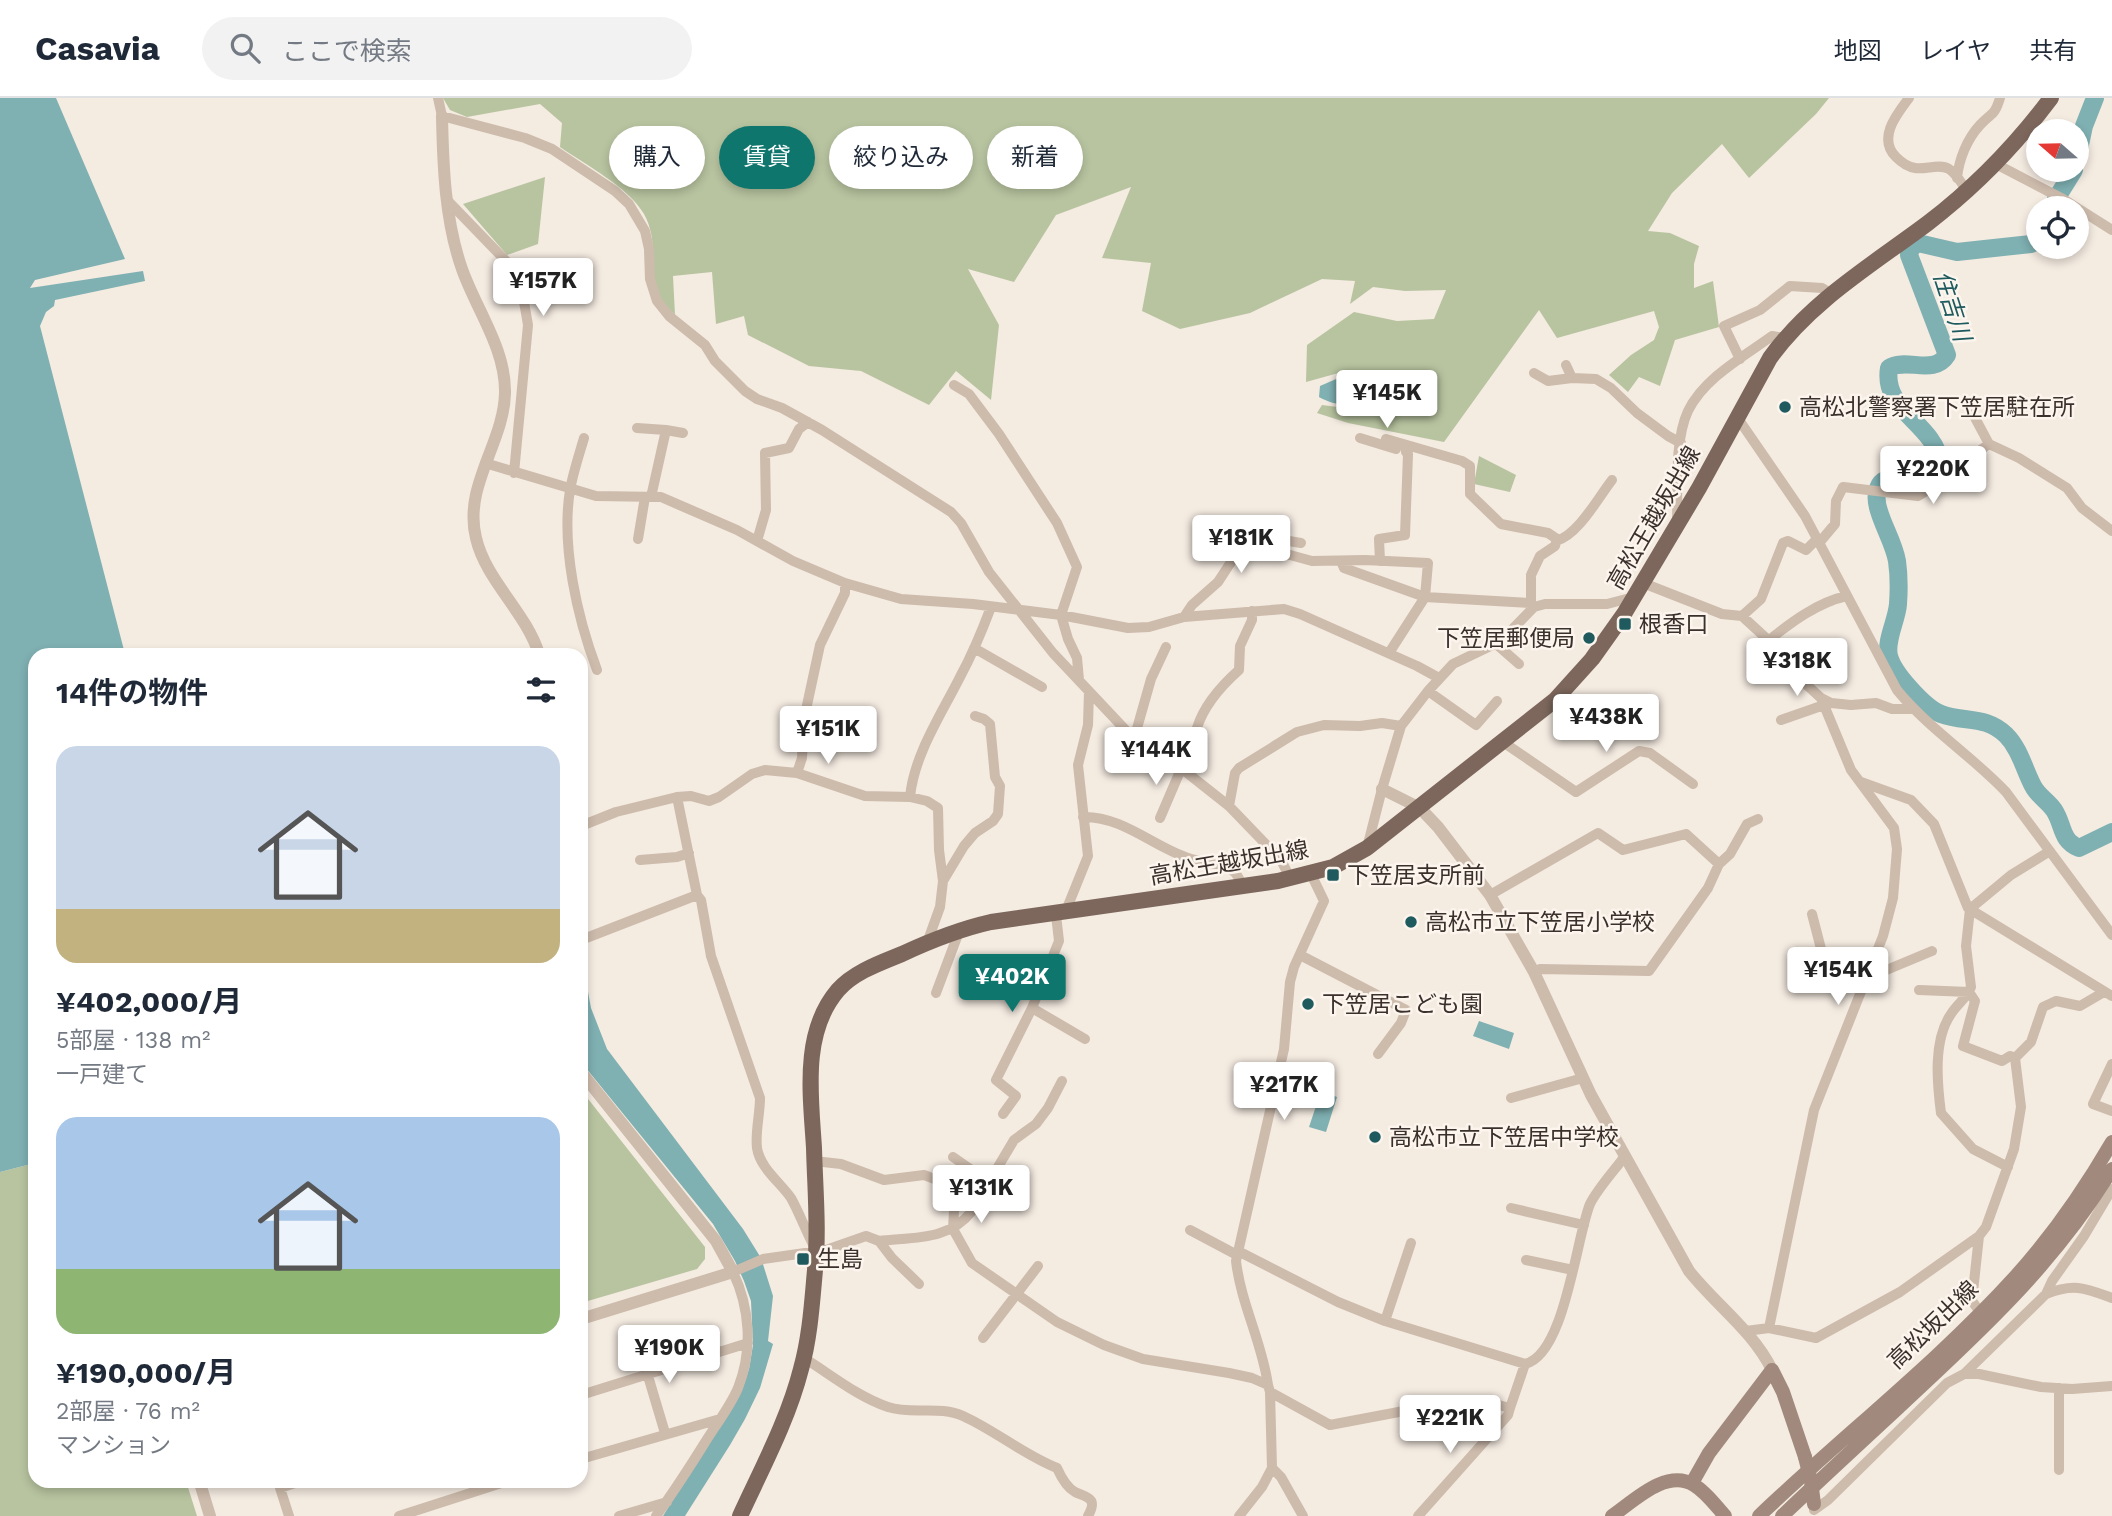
<!DOCTYPE html>
<html lang="ja">
<head>
<meta charset="utf-8">
<style>
	body { margin:0; font-family:"Work Sans","Noto Sans JP",sans-serif; background:#f2f2f3; color:#1f2937; height:100vh; display:flex; flex-direction:column; font-size:26px; white-space:nowrap }
	* { box-sizing:border-box; margin:0 }
	p { font-size:23px; color:#747a83 }
	.icon { flex:none; width:38px; height:38px; fill:none; stroke:currentColor; stroke-width:2; stroke-linecap:round; stroke-linejoin:round }
	.map { position:relative; flex:1; overflow:hidden }
	.sheet { position:absolute; left:28px; top:550px; width:560px; height:840px; display:flex; flex-direction:column; background:#fff; border-radius:21px; box-shadow:0 4px 10px #0003 }
	.sheet>* { flex:none }
	.banner { position:absolute; left:609px; top:28px; width:665px; height:63px; display:flex; gap:14px }
	.needle { width:46px; rotate:290deg }
	.controls { position:absolute; left:2026px; top:21px; display:grid; gap:14px }
	.controls a { display:grid; place-items:center; width:63px; height:63px; border-radius:50%; background:#fff; box-shadow:0 4px 10px #0003; font-size:35px }
	.price { position:absolute; translate:-50% -60px; padding:0 16px; border-radius:7px; background:#fff; color:#222; font-size:23px; line-height:46px; filter:drop-shadow(0 2px 4px #0008) }
	.price::after { content:''; position:absolute; left:50%; top:42px; width:21px; height:16px; margin-left:-10px; background:inherit; clip-path:polygon(0 0,100% 0,50% 100%) }
	.price.selected { background:#0f766e; color:#fff }
	ul { padding:0; list-style:none }
	li { display:grid; align-content:center; gap:14px; height:371px; padding:0 28px }
	li span { display:grid; place-items:center; height:217px; border-radius:21px; color:#555 }
	li>.icon { margin-inline-start:auto }
	span .icon { width:126px; height:126px; fill:#fffc; stroke-width:1 }
	li b { font-size:30px }
	h2 { display:flex; justify-content:space-between; align-items:center; height:84px; padding:0 28px; font-size:30px }
	.pill { padding:0 24px; border-radius:32px; background:#fff; box-shadow:0 4px 10px #0003; font-size:24px; line-height:63px }
	.pill.selected { background:#0f766e; color:#fff }
	header { display:flex; align-items:center; gap:42px; box-sizing:border-box; height:98px; padding:0 35px; background:#fff; border-bottom:2px solid #e0e1e3 }
	header strong { font-size:33px }
	nav { display:flex; gap:38px; margin-inline-start:auto; font-size:24px }
	.search { width:490px; height:63px; background:#f2f2f3; display:flex; align-items:center; gap:18px; box-sizing:border-box; padding:0 24px; border-radius:38px; color:#747a83; font-size:26px }
	.map>svg:first-child { display:block }
</style>
</head>
<body>
<header>
<strong>Casavia</strong>
<div class="search"><svg class="icon" aria-label="search" viewBox="0 0 24 24"><circle cx="10" cy="10" r="6"/><path d="M15 15l6 6"/></svg>ここで検索</div>
<nav><a>地図</a><a>レイヤ</a><a>共有</a></nav>
</header>
<div class="map">
<svg width="2112" height="1418" viewBox="0 0 2112 1418">
	<rect width="100%" height="100%" fill="#f4ebe1"/>
	<!-- green -->
	<path fill="#b8c4a0" d="M443,0H1829L1816,16L1749,80L1722,46L1672,95L1648,133L1670,135L1699,148L1694,166V190L1713,183L1719,229L1675,242L1660,288L1639,279L1628,294L1609,277L1631,257L1654,242L1659,229L1654,213L1557,240L1539,212L1444,344L1348,325L1317,315L1322,307L1345,310L1362,299L1373,278L1342,274L1306,284L1307,247L1354,214L1397,223L1434,221L1446,192L1405,193L1373,189L1350,206L1355,183L1322,181L1250,215L1180,231L1142,213L1151,165L1102,160L1131,89L1056,117L1014,184L968,171L999,227L991,302L956,273L929,307L861,273L809,268L748,237L744,218L716,226L712,174L673,178L675,217C670,212 663,207 660,201C648,181 660,144 644,116C628,89 586,67 560,49L562,25L540,6L467,19L450,12Z
		M545,79L538,146L507,157L463,106Z
		M1479,358L1516,377L1510,394L1474,386Z
		M581,992L705,1149V1161L697,1171L581,1205Z
		M35,1065V1382L186,1383L197,1418H0V1074Z"/>
	<!-- water -->
	<path fill="#7fb0b2" d="M0,0H56L125,161L35,182L30,190L143,173L145,183L55,202L54,208L46,214L40,228L125,556H35V1065L0,1074Z
		M1343,278L1370,281C1357,305 1345,313 1319,299L1320,288Z
		M581,856L591,910L607,951L743,1131L761,1160L773,1198L768,1243L773,1246L760,1290L745,1321L730,1347L685,1418H663L743,1289L749,1271L753,1247L751,1203L744,1183L735,1163L713,1126L581,964Z
		M1479,923L1514,935L1509,951L1473,938Z
		M1321,993L1337,999L1326,1034L1309,1029Z"/>
	<g fill="none" stroke-linecap="round" stroke-linejoin="round">
		<!-- river -->
		<path stroke="#7fb0b2" stroke-width="18" d="M2077,61L2084,28L2095,0
			M2057,110L2056,101L2074,72
			M2039,141L2031,146L1957,154L1918,145L1911,150L1909,157L1947,257C1934,278 1906,259 1889,270C1882,313 1934,325 1940,364C1941,373 1938,376 1931,381C1927,385 1923,389 1917,389C1910,389 1904,384 1897,382C1876,376 1874,398 1879,413C1884,430 1894,446 1897,463C1899,477 1899,492 1898,506C1897,522 1885,542 1889,558C1893,575 1925,610 1941,616C1965,625 1985,617 2006,637C2020,651 2024,671 2033,688C2038,698 2048,703 2054,712C2064,727 2060,742 2079,750L2112,734"/>
		<!-- minor -->
		<path stroke="#cdbbac" stroke-width="10" d="M438,0L442,18L525,40L552,51L615,93L629,106L645,133L649,151L650,181L657,203L669,218L705,247L715,263L745,293L757,301L782,310L822,332L951,414L961,425L989,474L1053,555L1134,641L1186,674L1229,708L1281,762L1290,780
			M1909,0C1897,16 1877,40 1896,59C1901,64 1908,69 1915,70C1926,72 1939,65 1949,71C1956,75 1962,86 1967,93
			M1996,66L2063,101L2112,132
			M1957,80C1959,61 1967,41 1980,27C1992,14 1994,19 2000,0
			M448,103L506,163L517,179L523,198L528,227L514,375
			M1740,261L1724,228L1760,212L1790,188L1822,190L1832,196
			M1566,267L1572,280L1596,281L1611,290L1637,315L1668,338L1681,345
			M1534,275L1548,283L1572,280
			M954,287L969,296L999,336L1057,425L1077,469L1061,517L1068,541L1077,560L1079,582
			M1737,319L1805,418L1897,592C1929,631 1972,658 2006,694L2112,837
			M637,330L666,332
			M584,340C579,357 573,375 570,392C561,448 577,519 597,572
			M1360,340L1396,351
			M1386,341L1462,363L1470,368V396L1501,426L1548,435L1557,441L1555,448L1540,458L1531,477V512
			M1989,346L2019,360L2067,390L2082,410L2112,433
			M485,365L596,398L661,399L737,432L793,463L845,485V495L820,547L804,621L802,660L797,675
			M651,399L666,332L683,335
			M1677,425C1678,392 1674,343 1688,313C1704,280 1743,259 1772,238L1785,240
			M638,441L645,399
			M757,443L766,412L765,355L789,350L799,331L808,324
			M1556,443C1578,437 1598,400 1612,382
			M1819,445L1835,426L1836,403L1843,389L1918,398L1928,392L1946,376L1989,346L1973,316
			M1259,454L1290,457L1312,463L1365,462L1428,465L1425,499L1389,555
			M1341,463L1344,470L1425,499L1530,505
			M1380,463L1379,441L1405,437L1408,356L1406,354V347
			M845,485L901,501L973,506L1061,517L1128,530L1149,529L1184,519L1284,511L1300,516L1417,568L1439,580
			M1643,485L1722,516L1742,518L1767,541L1797,578L1821,600L1831,605L1851,607L1876,605L1892,611H1914
			M1742,518L1761,501L1783,445L1788,443L1806,452L1817,441
			M1184,519L1192,507L1218,484L1233,461L1259,454L1265,439L1301,445
			M1768,543C1790,525 1818,504 1847,498
			M1495,545L1519,566
			M974,550L1042,589
			M1428,593L1476,627L1497,603
			M1781,622L1824,607
			M1134,641L1151,581L1166,549
			M1503,644L1576,694L1639,653L1650,655L1693,686
			M1182,672C1190,658 1192,644 1197,630C1204,607 1221,588 1239,572L1240,548L1252,522V513
			M1861,684L1911,702L1934,726L1968,810L2112,898
			M677,699L697,797L701,802L711,858L760,1000C760,1016 755,1035 757,1050C760,1070 780,1084 791,1100C800,1116 806,1134 815,1150
			M910,699L927,703L938,710L939,752L943,783L940,809L927,845
			M1229,708L1235,675L1239,670L1297,634L1324,627L1360,628L1382,625L1401,628
			M1083,719C1122,718 1154,749 1188,760C1201,765 1219,764 1230,771C1237,775 1240,781 1242,788
			M1160,720L1181,671
			M581,728L616,714L677,699L691,698L709,703L719,699L752,676L765,672L797,675L865,698L910,699C914,657 941,617 960,579C972,557 982,533 991,509
			M1367,750L1382,691L1401,628L1428,593L1453,566L1501,543L1534,509L1545,506H1607L1634,499
			M640,762L677,759L689,755
			M943,783L964,748L975,735L993,723L998,716L1000,688L995,679L990,626L984,621L975,618
			M1490,797L1598,735L1623,752L1686,736L1719,766L1730,756L1747,726L1758,721
			M1065,815L1088,758L1078,667L1088,627L1089,593
			M1812,816L1827,874
			M581,842L697,797
			M1300,857L1406,912L1401,925L1378,956
			M1798,870L1867,878
			M1534,874L1540,871L1649,873L1708,790L1719,766
			M1864,886L1871,884L1884,873L1932,853
			M1919,892L1969,894L1975,903L1963,948L2002,963L2010,958L2015,960
			M936,895L960,831
			M1032,910L1085,941
			M2112,966L2093,1006L2112,1013
			M1511,1000L1583,980
			M1003,1016L1016,998L996,982L1032,910L1059,843L1056,817
			M814,1063L841,1066L884,1082L924,1077L940,1083L955,1094L953,1131L972,1165L1057,1224L1104,1247L1143,1261L1229,1275L1252,1280L1268,1287L1270,1294L1272,1370
			M2008,1069L1973,1051L1941,1015C1937,984 1933,942 1951,916C1957,906 1967,900 1971,889L1966,848L1970,811L2011,777L2050,753
			M989,1084L1014,1042L1036,1026L1048,1010L1062,983
			M1511,1110L1584,1127
			M1190,1132L1237,1157
			M1979,1138L1972,1203L1980,1214
			M879,1143C913,1139 949,1143 972,1113C979,1105 984,1094 989,1084L953,1059
			M1238,1153L1338,1204L1385,1223L1525,1266
			M1526,1162L1573,1172
			M2046,1196C2074,1185 2085,1190 2112,1200
			M1385,1223L1411,1145
			M1769,1230L1816,1240L1900,1194L1979,1138L1986,1129L2014,1051L2021,1009L2015,960L2031,944L2043,909L2056,903L2080,908L2104,894
			M1746,1233L1769,1230L1814,1012L1883,838L1893,800L1897,751L1894,730L1851,672L1821,600
			M983,1240L1038,1168
			M804,1260C830,1276 858,1299 888,1309C912,1317 940,1307 963,1318C996,1333 1024,1357 1057,1370C1061,1379 1066,1389 1075,1394C1088,1400 1098,1400 1088,1418
			M1964,1276L2046,1196L2052,1183L2084,1138L2112,1091
			M648,1278L665,1335
			M1268,1287C1262,1244 1241,1206 1236,1163L1284,951L1290,884L1294,869L1324,803L1311,776
			M1270,1294L1330,1327L1462,1302L1491,1305L1510,1310L1525,1266C1565,1257 1576,1140 1590,1106C1598,1090 1614,1073 1625,1058
			M581,1297L748,1245
			M581,1361L720,1321
			M2059,1372V1290
			M1814,1412L1828,1402L1947,1285L1964,1276H1979L2041,1289L2072,1291L2112,1288
			M289,1418L280,1390L304,1382
			M399,1418L511,1382
			M619,1418L667,1404
			M656,1418C673,1395 689,1370 704,1346C715,1328 730,1309 738,1290C753,1252 750,1210 733,1174L763,1161L826,1152L866,1138L879,1143L892,1160L919,1186
			M1239,1418L1262,1389L1272,1370L1281,1379L1303,1418
			M1418,1418L1508,1317L1510,1310"/>
		<!-- tertiary -->
		<path stroke="#cdbbac" stroke-width="12" d="M442,18C443,68 445,123 462,171C476,211 506,251 505,295C504,345 463,388 476,440C486,483 526,514 539,556
			M1382,691L1420,710L1438,729L1490,797L1534,874L1591,997L1689,1173C1716,1207 1753,1233 1772,1272
			M581,974L716,1143L733,1174L581,1221
			M199,1382L210,1418"/>
		<!-- secondary -->
		<path stroke="#a18a7d" stroke-width="14" d="M1692,1385L1709,1355L1772,1272L1783,1294L1805,1359
			M1612,1418C1634,1403 1666,1370 1694,1387C1706,1394 1716,1408 1725,1418
			M1759,1418C1844,1337 1937,1265 2016,1178C2053,1137 2084,1092 2112,1044
			M1782,1418C1821,1381 1860,1345 1899,1309C1978,1236 2056,1164 2112,1071"/>
		<!-- primary -->
		<path stroke="#7d675c" stroke-width="16" d="M740,1418C762,1370 788,1322 801,1271C810,1239 812,1205 815,1172C819,1132 815,1090 814,1050C811,999 801,935 838,892C854,874 880,865 902,856C932,842 960,831 991,824L1278,783L1333,769L1367,750L1555,602L1592,561L1624,516L1699,390L1770,260C1811,203 1872,167 1928,125C1975,89 2015,48 2051,0"/>
		<!-- secondary-bridge -->
		<path stroke="#a18a7d" stroke-width="14" d="M1805,1359L1811,1383L1814,1406"/>
	</g>
	<!-- markers -->
	<g fill="#1f5a5e" stroke="#fbf5ee" stroke-width="2.5">
		<circle cx="1785" cy="309" r="7"/>
		<rect x="1618" y="519" width="14" height="14" rx="3.5"/>
		<circle cx="1589" cy="540" r="7"/>
		<rect x="1326" y="770" width="14" height="14" rx="3.5"/>
		<circle cx="1411" cy="824" r="7"/>
		<circle cx="1308" cy="906" r="7"/>
		<circle cx="1375" cy="1039" r="7"/>
		<rect x="796" y="1154" width="14" height="14" rx="3.5"/>
	</g>
	<g text-anchor="middle" dominant-baseline="central" stroke-width="5" stroke-linejoin="round" paint-order="stroke">
		<!-- poi labels -->
		<g font-size="23" fill="#3b302b" stroke="#fbf5ee" text-anchor="start">
			<text x="1799" y="309">高松北警察署下笠居駐在所</text>
			<text x="1639" y="526">根香口</text>
			<text x="1575" y="540" text-anchor="end">下笠居郵便局</text>
			<text x="1347" y="777">下笠居支所前</text>
			<text x="1425" y="824">高松市立下笠居小学校</text>
			<text x="1322" y="906">下笠居こども園</text>
			<text x="1389" y="1039">高松市立下笠居中学校</text>
			<text x="817" y="1161">生島</text>
		</g>
		<!-- street labels -->
		<g font-size="23" fill="#3b302b" stroke="#fbf5ee">
			<text transform="translate(1654 420) rotate(-60)">高松王越坂出線</text>
			<text transform="translate(1229 765) rotate(-10)">高松王越坂出線</text>
			<text transform="translate(1933 1227) rotate(-44)">高松坂出線</text>
		</g>
		<!-- water labels -->
		<g font-size="24" font-style="italic" fill="#1f5a5e" stroke="#fbf5ee">
			<text transform="translate(1952 208) rotate(72)">住吉川</text>
		</g>
	</g>
</svg>
<div class="controls">
<a><svg class="needle" viewBox="-14 -14 28 28"><path d="M0-13l5 13h-10z" fill="#e53935"/><path d="M0 13l5-13h-10z" fill="#747a83"/></svg></a>
<a><svg class="icon" aria-label="locate" viewBox="0 0 24 24"><circle cx="12" cy="12" r="6"/><path d="M12 2v4M12 18v4M2 12h4M18 12h4"/></svg></a>
</div>
<b class="price" style="left:543px;top:220px">¥157K</b>
<b class="price" style="left:1387px;top:332px">¥145K</b>
<b class="price" style="left:1933px;top:408px">¥220K</b>
<b class="price" style="left:1241px;top:477px">¥181K</b>
<b class="price" style="left:1797px;top:600px">¥318K</b>
<b class="price" style="left:1606px;top:656px">¥438K</b>
<b class="price" style="left:828px;top:668px">¥151K</b>
<b class="price" style="left:1156px;top:689px">¥144K</b>
<b class="price" style="left:1838px;top:909px">¥154K</b>
<b class="price selected" style="left:1012px;top:916px">¥402K</b>
<b class="price" style="left:1284px;top:1024px">¥217K</b>
<b class="price" style="left:981px;top:1127px">¥131K</b>
<b class="price" style="left:669px;top:1287px">¥190K</b>
<b class="price" style="left:1450px;top:1357px">¥221K</b>
<div class="banner">
<a class="pill">購入</a>
<a class="pill selected">賃貸</a>
<a class="pill">絞り込み</a>
<a class="pill">新着</a>
</div>
<section class="sheet">
<h2>14件の物件<svg class="icon" aria-label="filters" viewBox="0 0 24 24"><path d="M4 7h16M4 17h16"/><circle cx="9" cy="7" r="2"/><circle cx="15" cy="17" r="2"/></svg></h2>
<ul>
<li><span style="background:linear-gradient(#c9d6e8 75%,#c2b280 0)"><svg class="icon" aria-label="home" viewBox="0 0 24 24"><path d="M3 11l9-7 9 7M6 9v11h12V9"/></svg></span><div><b>¥402,000/月</b><p>5部屋 · 138 m²</p><p>一戸建て</p></div></li>
<li><span style="background:linear-gradient(#a9c7e8 70%,#8fb573 0)"><svg class="icon" aria-label="home" viewBox="0 0 24 24"><path d="M3 11l9-7 9 7M6 9v11h12V9"/></svg></span><div><b>¥190,000/月</b><p>2部屋 · 76 m²</p><p>マンション</p></div></li>
</ul>
</section>
</div>
</body>
</html>
